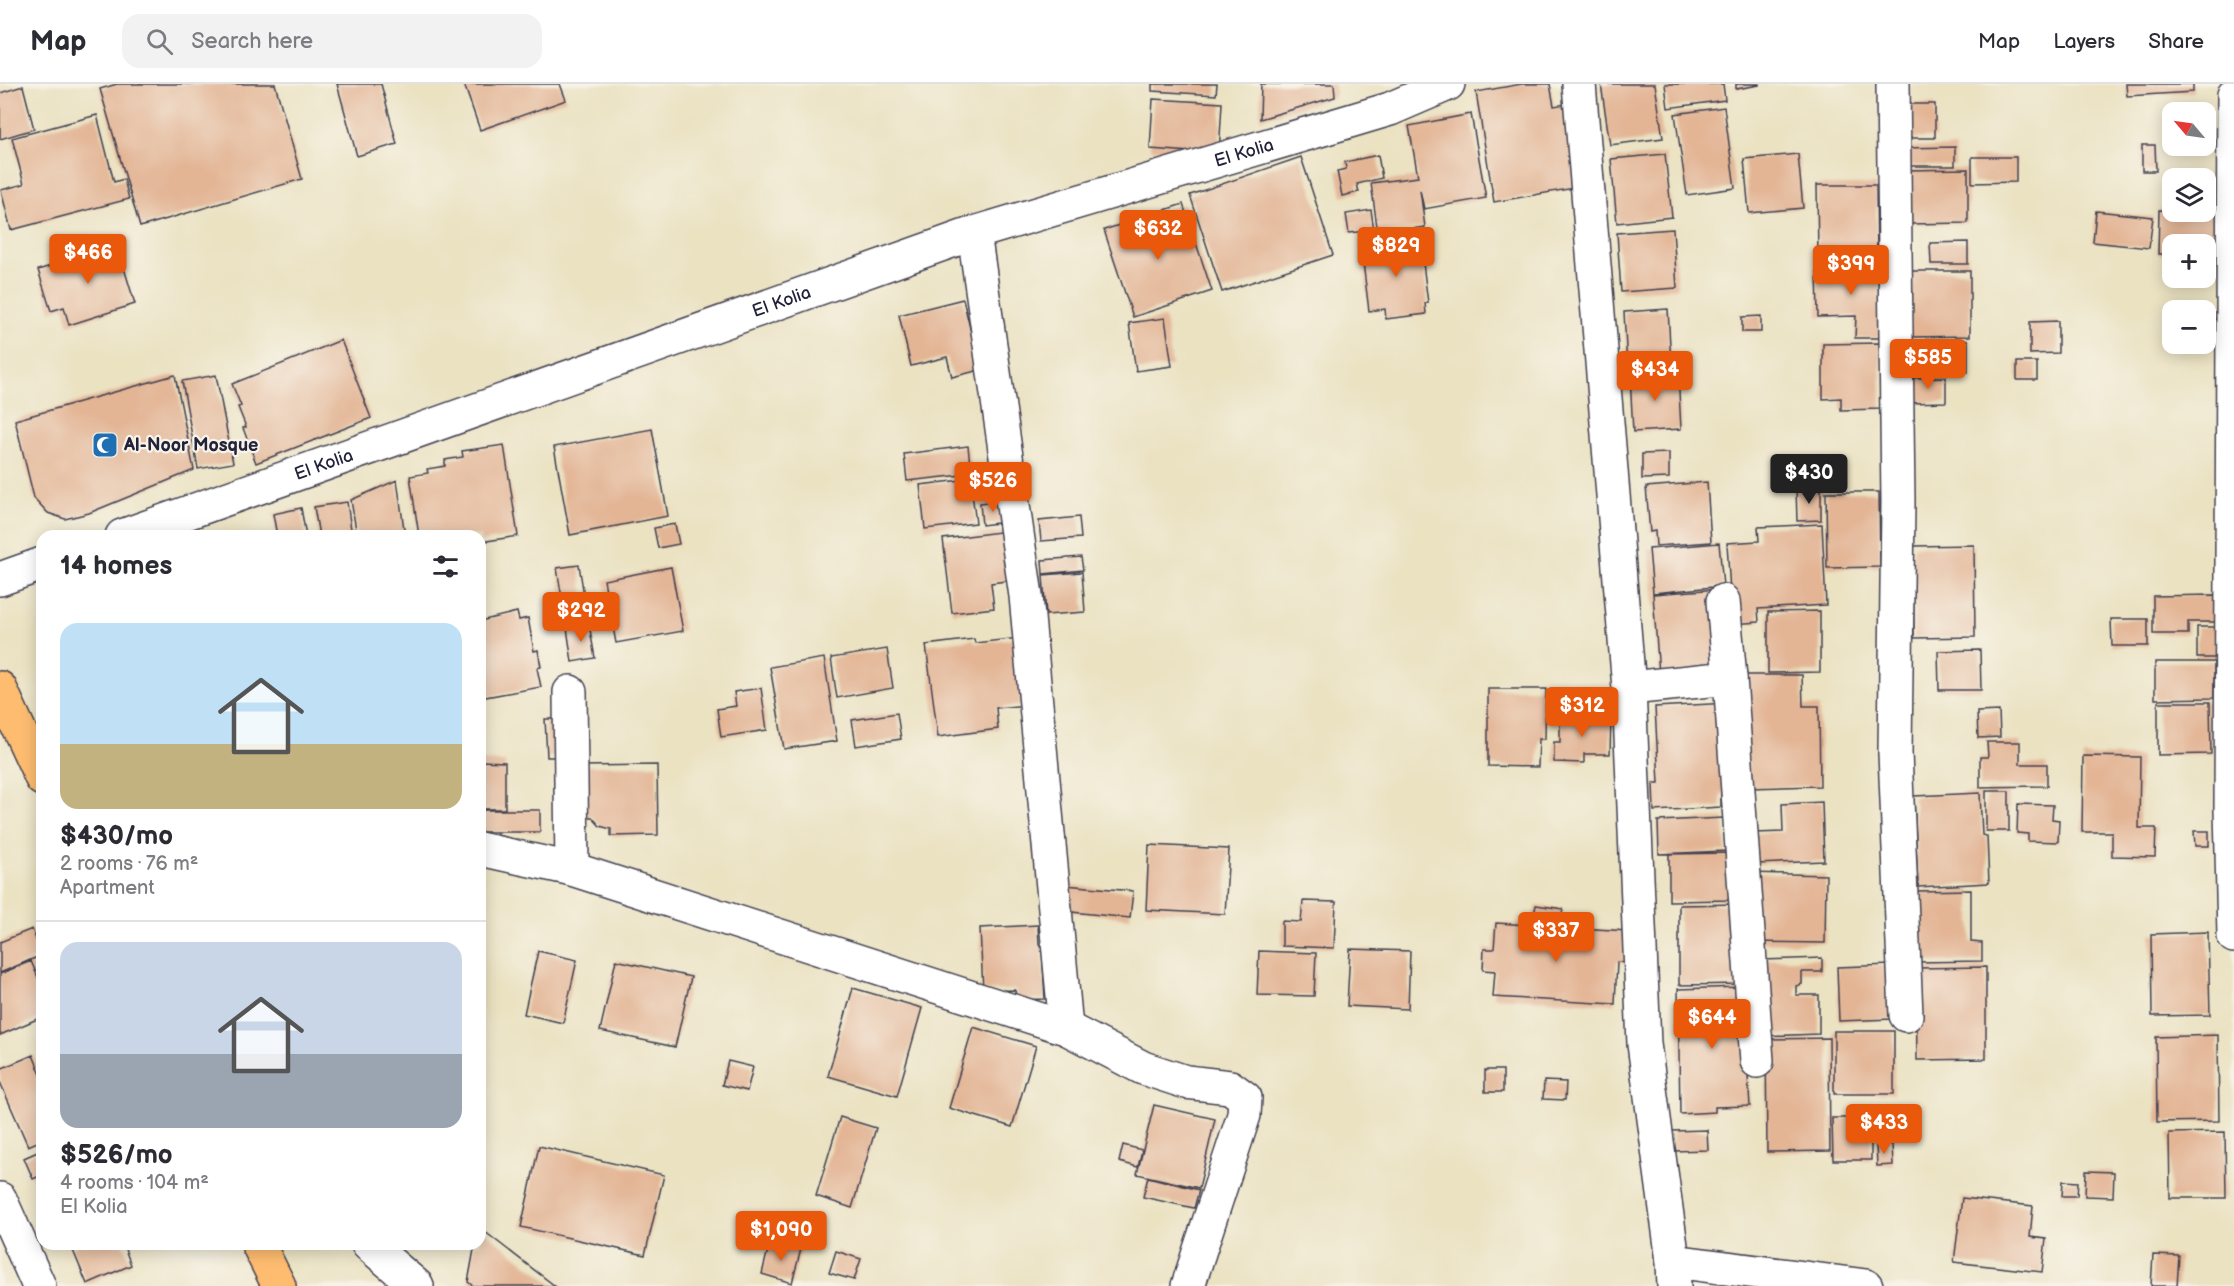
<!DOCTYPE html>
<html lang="en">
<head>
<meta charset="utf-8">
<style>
	body { margin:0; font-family:"Balsamiq Sans",sans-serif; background:#f2f2f3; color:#2b2b33; height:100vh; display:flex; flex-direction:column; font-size:22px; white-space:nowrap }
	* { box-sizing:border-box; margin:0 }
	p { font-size:20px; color:#7c7c81 }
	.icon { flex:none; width:33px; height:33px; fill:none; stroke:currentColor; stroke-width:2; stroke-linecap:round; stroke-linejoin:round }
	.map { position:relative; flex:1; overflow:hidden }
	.side { position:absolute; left:36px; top:446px; width:450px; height:720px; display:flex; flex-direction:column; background:#fff; border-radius:18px; box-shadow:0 3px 15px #0003 }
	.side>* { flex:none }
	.needle { width:39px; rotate:299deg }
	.fabs { position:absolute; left:2162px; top:18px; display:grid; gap:12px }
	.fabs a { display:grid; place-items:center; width:54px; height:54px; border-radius:12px; background:#fff; box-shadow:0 3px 15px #0003; font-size:30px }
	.price { position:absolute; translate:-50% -51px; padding:0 14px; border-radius:6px; background:#ea580c; color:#fff; font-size:20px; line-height:39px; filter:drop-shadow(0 2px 3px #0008) }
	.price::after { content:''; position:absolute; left:50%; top:36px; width:18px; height:14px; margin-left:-9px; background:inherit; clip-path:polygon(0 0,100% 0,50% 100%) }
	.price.selected { background:#222; color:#fff }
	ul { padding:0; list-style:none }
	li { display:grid; align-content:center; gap:12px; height:318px; padding:0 24px }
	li+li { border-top:2px solid #e1e1e2 }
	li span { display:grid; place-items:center; height:186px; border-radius:18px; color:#555 }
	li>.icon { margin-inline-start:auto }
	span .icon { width:108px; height:108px; fill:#fffc; stroke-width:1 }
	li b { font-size:26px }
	h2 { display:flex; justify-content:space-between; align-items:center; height:72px; padding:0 24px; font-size:26px }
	header { display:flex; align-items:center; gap:36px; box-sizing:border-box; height:84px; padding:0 30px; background:#fff; border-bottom:2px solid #e1e1e2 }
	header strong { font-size:28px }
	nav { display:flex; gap:33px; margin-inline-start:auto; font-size:21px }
	.search { width:420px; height:54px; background:#f2f2f3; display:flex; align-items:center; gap:15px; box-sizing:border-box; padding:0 21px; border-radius:18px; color:#7c7c81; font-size:22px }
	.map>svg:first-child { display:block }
</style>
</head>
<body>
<header>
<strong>Map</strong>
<div class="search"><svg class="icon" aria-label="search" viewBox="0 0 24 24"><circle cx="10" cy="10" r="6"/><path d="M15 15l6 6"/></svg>Search here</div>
<nav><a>Map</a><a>Layers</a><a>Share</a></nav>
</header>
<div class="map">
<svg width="2234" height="1202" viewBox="0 0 2234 1202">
	<rect width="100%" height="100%" fill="#f7f3e8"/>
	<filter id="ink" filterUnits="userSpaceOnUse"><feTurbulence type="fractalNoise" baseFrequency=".0167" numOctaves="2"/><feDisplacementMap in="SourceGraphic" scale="12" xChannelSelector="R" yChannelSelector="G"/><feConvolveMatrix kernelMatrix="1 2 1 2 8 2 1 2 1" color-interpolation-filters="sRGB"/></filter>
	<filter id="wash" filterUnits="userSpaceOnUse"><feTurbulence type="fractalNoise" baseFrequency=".008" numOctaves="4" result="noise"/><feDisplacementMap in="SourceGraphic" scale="24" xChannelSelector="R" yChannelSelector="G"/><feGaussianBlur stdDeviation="1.35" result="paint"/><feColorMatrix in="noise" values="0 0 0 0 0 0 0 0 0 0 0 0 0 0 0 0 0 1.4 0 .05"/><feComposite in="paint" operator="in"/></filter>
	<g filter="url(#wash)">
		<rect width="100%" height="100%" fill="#ebe2c2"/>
		<g id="blocks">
			<!-- building -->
			<path fill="#e3b595" d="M117,0H275L302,95L140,143L100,5Z
				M337,0H381L397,60L357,72Z
				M464,0H560L566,16L480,46Z
				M1152,0H1217L1216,11L1152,7Z
				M1261,0H1334L1335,13L1260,35Z
				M1522,0H1550L1554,22L1566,20L1580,103L1494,118L1476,8Z
				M1601,0H1655L1663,54L1610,61Z
				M1665,0H1723L1725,16L1668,24Z
				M1736,0H1759V1L1736,5Z
				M2126,0H2193V8L2127,12Z
				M23,2L34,45L0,55V9Z
				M1153,15L1222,19L1219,70L1150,65Z
				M1900,20H1935V54H1901Z
				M1724,23L1735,104L1687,111L1675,30Z
				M1471,30L1486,114L1424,125L1420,106L1425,143L1378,150L1371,99L1418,93L1409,42Z
				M97,31L114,98L124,95L129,115L11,146L1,106L24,100L12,54Z
				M2142,61H2155L2156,87H2142Z
				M1955,63V82H1905L1904,64Z
				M1665,70L1672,133L1617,139L1611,75Z
				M1798,70L1803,124L1749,129L1744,75Z
				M1378,71L1382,94L1357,100L1359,108L1342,112L1337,87L1346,85L1345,78Z
				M1301,73L1333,171L1222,208L1190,111Z
				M1972,73H2016V98L1972,99Z
				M1968,85V139L1907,140L1906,86Z
				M1817,101H1876L1877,173L1818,174Z
				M1183,120L1212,207L1133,233L1104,146Z
				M1371,126L1374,146L1349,149L1346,130Z
				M2159,126L2229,129L2226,172L2205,171V160H2172V170H2158Z
				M2096,127L2153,133L2149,164L2093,158Z
				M1673,145L1677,204L1621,208L1617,149Z
				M1420,155L1428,219H1425L1426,230L1386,235L1385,225L1369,227L1361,162Z
				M1968,158V180H1931L1930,159Z
				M117,161L135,220L69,241L64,223L51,227L38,186Z
				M1817,182H1879L1880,254H1855L1856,232L1818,233Z
				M1910,187H1970V252L1910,253Z
				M963,215L980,286L952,293L947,273L911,282L899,231Z
				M1668,225L1671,280L1627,282L1624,228Z
				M1761,232V248H1742V233Z
				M1165,234L1172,282L1136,287L1129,239Z
				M2058,237V269L2030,270V238Z
				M341,256L371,334L256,379L243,344L246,343L238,323L241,322L232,300Z
				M1968,256V288L1910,289V257Z
				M1880,259L1881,325L1841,326V314L1823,315V260Z
				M2017,278H2037V296H2017Z
				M1678,289L1681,345L1633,348L1630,292Z
				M175,291L194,386L89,429L65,435L48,429L34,414L15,336Z
				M216,291L233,379L198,385L182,297Z
				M1946,293V318L1910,319L1909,294Z
				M652,345L668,432L570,451L554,363Z
				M504,361L518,452L480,458V452H419L410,392L428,389L427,385L445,382V376L463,373L462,367Z
				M968,362L971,390L907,397L904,370Z
				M1669,369V394L1642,395V370Z
				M970,395L976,439L925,445L920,401Z
				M397,396L405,452H357L351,416Z
				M1707,398L1711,458L1656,462L1655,447L1650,448L1646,403Z
				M1796,405H1821V436L1797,437Z
				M1826,408H1879L1880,483L1827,484Z
				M1003,417L1006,438L982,441L980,419Z
				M347,418L352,452H319L314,423Z
				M301,424L306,452H277L273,430Z
				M1079,433L1081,454L1041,457L1039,437Z
				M675,440L679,460L658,464L654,444Z
				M1822,440L1826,521L1758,525L1759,538L1732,540L1727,459L1759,457L1758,443Z
				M1008,447L1014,496L991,499L994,524L952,529L943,455Z
				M1719,459L1723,502L1653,509L1649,465Z
				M1974,461L1975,553L1914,554L1913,462Z
				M1081,473L1083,486L1043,490L1042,476Z
				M579,481L588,536L566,539L557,484Z
				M671,483L683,547L616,559L604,496Z
				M1082,488L1085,528L1046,531L1043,491Z
				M1719,505L1725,585L1659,590L1653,510Z
				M2215,511V538H2188V550H2153V512Z
				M1820,527V588L1768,589V528Z
				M517,528L519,536L528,534L534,567L538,566L541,583L537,584L541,603L480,614V537Z
				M2111,535H2148V562H2112Z
				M589,540L595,574L572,578L567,544Z
				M2197,543H2217V574H2197Z
				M1019,554L1028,621L996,624L998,645L938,653L926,561L974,555L975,559Z
				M887,565L893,604L837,614L831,574Z
				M1980,566L1981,606H1939L1938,567Z
				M824,574L837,657L784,665L770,583Z
				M2155,578H2214V614L2155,615Z
				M1746,591H1802L1803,622H1819L1820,702L1748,704Z
				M761,604L767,646L721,653L717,625L736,622L734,608Z
				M1488,605H1546L1545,655H1539L1538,683L1488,682Z
				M2158,618H2210L2211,670L2158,671Z
				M1729,619L1734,709L1721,710V723L1654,727L1653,699H1659L1655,623Z
				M1999,627L2000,653L1978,654L1977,628Z
				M897,629L901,655L856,662L852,636Z
				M1560,632L1611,633L1610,670H1584V679L1554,678V658H1560Z
				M545,635H566V673H547Z
				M1987,658H2020V680H2047V702L1980,703V673H1988Z
				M2083,672L2140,673L2139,744H2156L2155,773L2112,772V748H2082Z
				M480,677L505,678V725H480Z
				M657,681L658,751L611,752V745L600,742L592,733H583L582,682Z
				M1986,707H2009V747H1986Z
				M1980,709L1982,751L1987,752L1989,799L1918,803L1914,712Z
				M1822,718L1824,777L1756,780L1755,749L1783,748L1782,720Z
				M2018,720L2053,721L2052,735L2059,736L2058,758L2028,757V750L2017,749Z
				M480,726H540V748H483V754H480Z
				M1724,734L1726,767L1659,770L1658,737Z
				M2194,747H2209V762H2195Z
				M1149,761L1229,765L1225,830L1146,826Z
				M1731,769L1732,816L1669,817V770Z
				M1751,789L1826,791L1825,859L1749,858Z
				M1065,801L1133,807L1130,834L1062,827Z
				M1971,806V858L1982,859V877L1917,878V807Z
				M1303,817L1336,818L1334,864L1282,862V837L1301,838Z
				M1743,820L1744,900L1679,901V821Z
				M1536,821L1563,825L1560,840L1533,835Z
				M1496,839L1628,847L1626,879L1617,878L1615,920L1493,913L1495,887L1483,886L1484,865H1494Z
				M1038,841L1039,861L1042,862L1045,915L1016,916L1015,906L983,907L980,844Z
				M32,845L42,871L0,889V858Z
				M2208,848L2210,931L2152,932L2151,850Z
				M1350,865L1410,867L1408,925L1347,922Z
				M538,867L577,876L563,939L524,930Z
				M1259,867L1316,869L1314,912L1257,911Z
				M1822,874V888H1802V900L1796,902V911H1819V950L1762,952L1760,876Z
				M616,876L691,893L675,963L600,947Z
				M31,877L42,903V933L0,951V890Z
				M1892,881L1893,935L1839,937L1837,883Z
				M1986,883V975L1917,976L1916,884Z
				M1742,903L1750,1022L1715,1023V1028L1680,1030L1678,905Z
				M853,904L922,924L897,1012L828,992Z
				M973,943L1036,962L1012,1043L949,1024Z
				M1834,947H1894V1010H1834Z
				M2218,951L2219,1037L2157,1038L2156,953Z
				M1829,954L1830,1067L1767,1068L1766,955Z
				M33,971L42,993V1056L28,1062L0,998V985Z
				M728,977L753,983L747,1007L722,1001Z
				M1485,986H1503V1008H1485Z
				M1544,997L1566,998L1565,1016L1543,1015Z
				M1154,1021L1215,1035L1199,1104L1137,1090Z
				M840,1033L876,1044L852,1124L816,1112Z
				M1832,1034H1871V1076H1833Z
				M1707,1046L1708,1066L1672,1067V1047Z
				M2225,1048L2226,1114H2170L2169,1049Z
				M1876,1060H1892L1893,1081L1877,1082Z
				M1123,1061L1142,1066L1138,1083L1119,1078Z
				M539,1062L664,1091L645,1171L521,1143Z
				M42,1066V1091L33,1095L24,1074Z
				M2086,1087L2114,1088L2113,1113L2085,1112Z
				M1148,1093L1199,1106L1194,1124L1143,1113Z
				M2063,1097L2078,1098L2077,1112H2062Z
				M1962,1114L2033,1122L2030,1153L2046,1155L2042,1188L1954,1178Z
				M480,1144L555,1202H473L468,1198L475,1160H480Z
				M770,1157L801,1165L792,1199L762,1190Z
				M82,1160H123L131,1181L87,1200L72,1164Z
				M836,1167L861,1175L854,1196L829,1189Z
				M2153,1171L2179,1172L2177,1202H2151Z"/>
		</g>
	</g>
	<g filter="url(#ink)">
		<use href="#blocks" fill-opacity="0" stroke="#403f4f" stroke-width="1.5"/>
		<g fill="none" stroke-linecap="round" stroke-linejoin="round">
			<!-- minor casing -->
			<g stroke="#403f4f" stroke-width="36">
				<g id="minor">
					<path d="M1579,0L1629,604L1644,960L1673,1177"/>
					<path d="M1893,0L1898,418L1895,669L1906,931"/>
					<path d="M2234,11L2231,725L2234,852"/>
					<path d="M974,149L1026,512L1066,944"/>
					<path id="s1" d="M122,452L974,149L1390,25L1448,0"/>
					<path d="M0,495L42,480"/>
					<path d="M1730,594L1757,977"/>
					<path d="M1629,604L1730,594L1723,517"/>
					<path d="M570,608L572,785"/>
					<path d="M480,765L572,785L1066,944L1143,984L1186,998L1230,1003L1245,1014L1244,1031L1188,1202"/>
					<path d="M0,1115L39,1202"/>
					<path d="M368,1160L417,1202"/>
					<path d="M1674,1202L1673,1177L1866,1202"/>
				</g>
			</g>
			<!-- major casing -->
			<g stroke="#403f4f" stroke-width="36">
				<path id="major" d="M0,604L42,695
					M258,1160L279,1202"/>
			</g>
			<!-- minor -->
			<use href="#minor" stroke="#fff" stroke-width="33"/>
			<!-- major -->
			<use href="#major" stroke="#fdbc6f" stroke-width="33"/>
		</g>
	</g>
	<!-- icons -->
	<defs>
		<g id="mosque-square" transform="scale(1.35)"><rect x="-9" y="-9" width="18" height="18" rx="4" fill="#1f6fb2" stroke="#f7f3e8"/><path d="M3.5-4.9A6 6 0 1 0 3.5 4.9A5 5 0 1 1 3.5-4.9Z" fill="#fff"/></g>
	</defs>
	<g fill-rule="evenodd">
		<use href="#mosque-square" x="105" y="361"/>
	</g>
	<g text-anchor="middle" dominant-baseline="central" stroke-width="4.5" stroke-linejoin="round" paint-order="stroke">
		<!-- street labels -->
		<g font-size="18" fill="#22223b" stroke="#f7f3e8">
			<text stroke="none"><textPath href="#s1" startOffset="1186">El Kolia</textPath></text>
			<text stroke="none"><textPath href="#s1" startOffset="700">El Kolia</textPath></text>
			<text stroke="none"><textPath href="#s1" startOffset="214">El Kolia</textPath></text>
		</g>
		<!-- poi labels -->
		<g font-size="18" font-weight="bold" fill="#22223b" stroke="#f7f3e8" text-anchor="start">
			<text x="124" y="361">Al-Noor Mosque</text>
		</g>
	</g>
</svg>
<div class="fabs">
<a><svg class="needle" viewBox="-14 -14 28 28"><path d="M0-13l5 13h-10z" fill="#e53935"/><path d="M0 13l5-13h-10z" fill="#7c7c81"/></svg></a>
<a><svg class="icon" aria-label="layers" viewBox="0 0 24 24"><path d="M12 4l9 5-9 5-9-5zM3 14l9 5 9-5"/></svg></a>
<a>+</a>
<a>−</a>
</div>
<b class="price" style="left:1158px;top:177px">$632</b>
<b class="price" style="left:1396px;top:194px">$829</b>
<b class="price" style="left:88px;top:201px">$466</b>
<b class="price" style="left:1851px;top:212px">$399</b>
<b class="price" style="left:1928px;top:306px">$585</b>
<b class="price" style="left:1655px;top:318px">$434</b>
<b class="price selected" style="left:1809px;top:421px">$430</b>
<b class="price" style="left:993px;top:429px">$526</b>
<b class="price" style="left:581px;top:559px">$292</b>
<b class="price" style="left:1582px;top:654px">$312</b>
<b class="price" style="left:1556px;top:879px">$337</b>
<b class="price" style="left:1712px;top:966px">$644</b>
<b class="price" style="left:1884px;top:1071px">$433</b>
<b class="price" style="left:781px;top:1178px">$1,090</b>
<section class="side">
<h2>14 homes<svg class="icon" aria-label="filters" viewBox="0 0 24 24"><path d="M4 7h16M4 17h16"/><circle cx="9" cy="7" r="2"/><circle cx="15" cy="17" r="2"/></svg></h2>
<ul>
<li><span style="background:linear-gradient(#bfe0f5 65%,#c2b280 0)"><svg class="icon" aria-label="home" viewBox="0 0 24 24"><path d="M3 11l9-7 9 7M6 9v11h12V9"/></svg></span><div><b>$430/mo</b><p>2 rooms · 76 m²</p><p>Apartment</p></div></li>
<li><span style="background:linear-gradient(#c9d6e8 60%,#9aa5b1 0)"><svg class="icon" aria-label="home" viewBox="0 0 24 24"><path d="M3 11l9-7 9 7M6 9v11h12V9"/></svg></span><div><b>$526/mo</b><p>4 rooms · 104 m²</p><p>El Kolia</p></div></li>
</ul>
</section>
</div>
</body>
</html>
